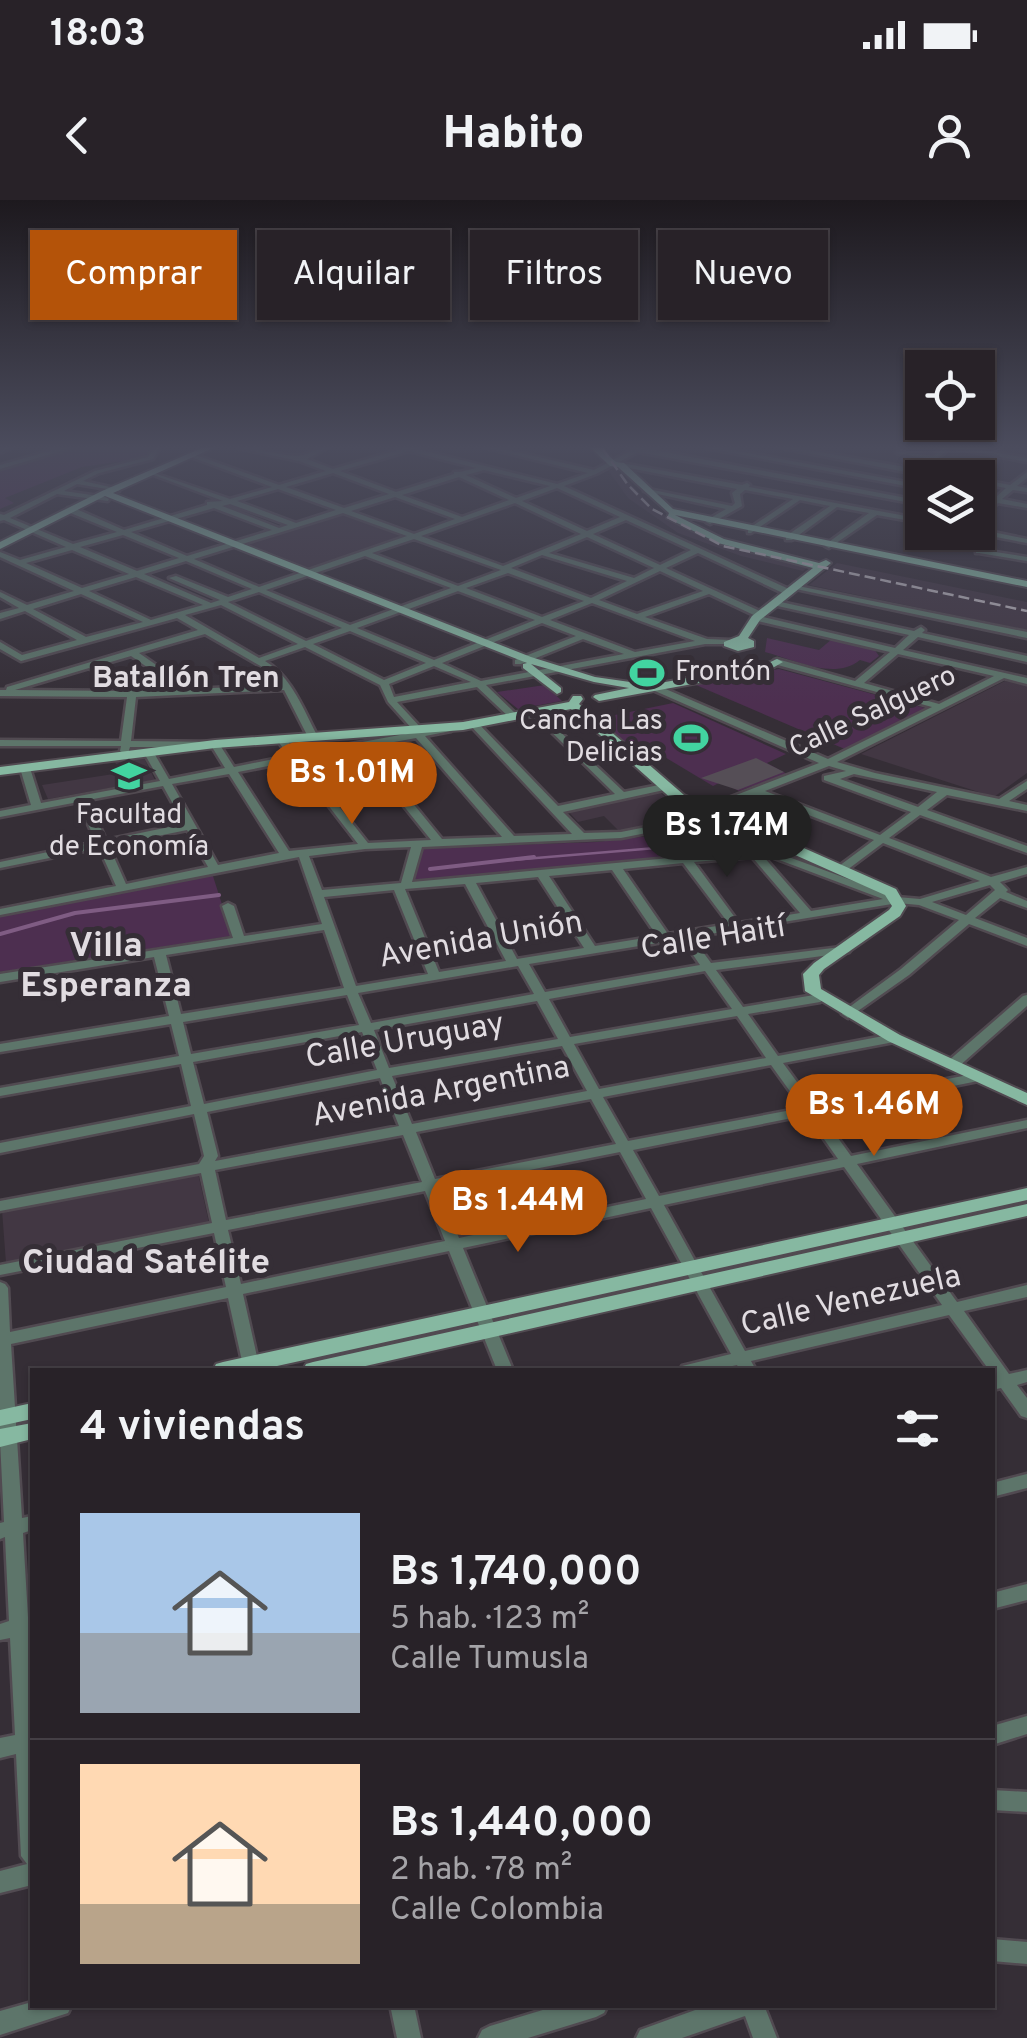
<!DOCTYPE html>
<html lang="es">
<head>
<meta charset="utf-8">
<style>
	body { margin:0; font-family:Overpass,sans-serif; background:#302a30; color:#f1f3f6; height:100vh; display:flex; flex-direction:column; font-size:38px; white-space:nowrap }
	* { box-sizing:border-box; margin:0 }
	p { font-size:32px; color:#a5a4a8 }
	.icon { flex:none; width:55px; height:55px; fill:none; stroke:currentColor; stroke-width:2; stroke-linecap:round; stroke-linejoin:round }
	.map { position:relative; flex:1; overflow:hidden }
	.panel { position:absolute; left:30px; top:1168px; width:965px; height:640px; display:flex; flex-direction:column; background:#282228; border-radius:0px; box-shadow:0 2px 8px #0004,0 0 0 2px #443f45 }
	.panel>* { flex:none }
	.hud { position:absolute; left:30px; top:30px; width:968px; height:90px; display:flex; gap:20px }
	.fabs { position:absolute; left:905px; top:150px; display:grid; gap:20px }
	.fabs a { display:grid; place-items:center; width:90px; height:90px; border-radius:0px; background:#282228; box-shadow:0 2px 8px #0004,0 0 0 2px #443f45; font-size:50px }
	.price { position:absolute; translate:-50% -85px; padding:0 22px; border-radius:35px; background:#b45309; color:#fff; font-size:32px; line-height:65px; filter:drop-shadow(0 2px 5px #0008) }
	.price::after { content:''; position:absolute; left:50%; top:60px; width:30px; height:22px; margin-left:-15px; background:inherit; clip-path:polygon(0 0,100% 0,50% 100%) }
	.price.selected { background:#222; color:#fff }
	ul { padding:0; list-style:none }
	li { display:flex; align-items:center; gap:30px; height:250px; padding:0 50px }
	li+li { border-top:2px solid #443f45 }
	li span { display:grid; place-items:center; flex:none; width:280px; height:200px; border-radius:0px; color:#555 }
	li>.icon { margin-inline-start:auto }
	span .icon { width:120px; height:120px; fill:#fffc; stroke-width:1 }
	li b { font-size:42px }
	h2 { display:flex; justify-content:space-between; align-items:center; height:120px; padding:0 50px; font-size:42px }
	.tag { padding:0 35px; border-radius:0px; background:#282228; box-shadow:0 2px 8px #0004,0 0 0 2px #443f45; font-size:35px; line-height:90px }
	.tag.selected { background:#b45309; color:#fff }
	.status { display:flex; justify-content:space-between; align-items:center; height:70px; padding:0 50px; background:#282228; direction:ltr }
	.status svg { height:28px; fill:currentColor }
	header { display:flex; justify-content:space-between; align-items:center; height:130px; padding:0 50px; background:#282228; font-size:45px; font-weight:800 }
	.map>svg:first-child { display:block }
</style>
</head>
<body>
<div class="status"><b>18:03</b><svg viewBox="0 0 49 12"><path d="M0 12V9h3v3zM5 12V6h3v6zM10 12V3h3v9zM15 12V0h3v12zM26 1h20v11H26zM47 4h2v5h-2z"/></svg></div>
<header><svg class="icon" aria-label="back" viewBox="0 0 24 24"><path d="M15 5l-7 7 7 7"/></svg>Habito<svg class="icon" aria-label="person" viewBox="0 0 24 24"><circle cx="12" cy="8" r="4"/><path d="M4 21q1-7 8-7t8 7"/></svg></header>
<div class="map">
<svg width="1027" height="1838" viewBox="0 0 1027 1838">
	<rect width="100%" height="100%" fill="#352e36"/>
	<!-- built -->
	<path fill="#423743" d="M617,269L653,308L692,332L726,346L809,366L803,371L741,356L678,333L628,298L608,270Z
		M342,314L403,337L307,369L245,344Z
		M837,363L1027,402V430L809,385Z
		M1005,481L1027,484V573L994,597L861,554Z
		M144,558L155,580L48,599L42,585L120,573L115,562Z
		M660,592L687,619L620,632L604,616L578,622L567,610Z
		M198,973L209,1023L6,1063L2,1010Z"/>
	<!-- green -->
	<path fill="#4d2f50" d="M75,248H150L144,258L82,267L5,298L14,303L0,309V269Z
		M767,438L819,450L832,439L874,449L879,456L870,463L860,460C834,481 795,460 765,452Z
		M779,469L929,509L847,550L696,485Z
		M545,485L562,501L518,509L497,492Z
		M673,503L786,554L767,563L787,574L739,591L721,582L713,586L648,547L634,551L610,529L615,528L611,523L616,521L610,516Z
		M657,635L678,658L412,682L421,648L596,642Z
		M212,673L232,736L0,772V715Z"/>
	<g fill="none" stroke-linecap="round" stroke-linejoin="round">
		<!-- stream-far1 -->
		<path stroke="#7f5c83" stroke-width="2.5" d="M512,660L656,648"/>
		<!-- stream -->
		<path stroke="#7f5c83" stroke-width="4" d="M430,669L534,657
			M0,734L75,713L219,695"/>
	</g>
	<!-- building -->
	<path fill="#554e56" d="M756,558L784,572L738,590L701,578Z"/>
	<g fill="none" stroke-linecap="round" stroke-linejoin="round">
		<!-- minor casing -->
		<g stroke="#514a51" stroke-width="5">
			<path id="minor" d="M2,248H11L0,253Z
				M60,248H71L0,269V265Z
				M154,248H160L153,259L99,273L83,281L119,289V291L77,284L64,291L105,297L109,299L108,301L57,294L10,318L73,344L117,332L68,312V308H74L124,330L207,305V302L223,301L151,274V272L230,299L272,287L191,257L193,254L279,285L326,271L299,261L238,248C258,248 276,255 296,256C307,256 315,248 327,248L307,259L333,269L405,248H413L557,284L588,273L487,248H499L594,270L636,248H644L922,301V305L638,252L596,274L564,286L791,390V394H785L698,353L666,368L764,413L763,417L895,448L909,435L773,405V401H776L914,431L921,427L925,430L922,433L1027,456V462L918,437L903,450L1027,478V484L1004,478L837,562L875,573L999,599L1027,581V589L1009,601L1027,605V611L947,595L927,610L1027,646V653L920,615L889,638L991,677L1027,667V674L1000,682L1008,690L1006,692L1027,701V708L1000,698L975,718L1027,738V746L969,724L909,775L848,818L842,814L844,811L901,769L959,720L919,705L898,703L692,737L711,763L849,746L851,749L849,752L845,753L716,770L743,807L820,794L824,795L826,798L820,802L748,814L778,856L894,834L899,835L900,838L894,842L783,863L814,905L978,873L985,877L978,881L820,913L851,956L1027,920V928L857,964L957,1102L1027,1085V1097L964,1111L1009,1174L1027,1170V1182L1017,1185L1027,1198V1218L1021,1216L1001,1188L992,1190V1170H989L949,1115L751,1161L756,1170H740L737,1165L714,1170H680L682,1166L731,1154L651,1008L463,1048L513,1170H497L449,1051L243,1094L260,1170H244L228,1098L11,1144L22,1318L32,1316V1330L23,1333L28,1417L32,1416V1432L29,1433L32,1489V1685L0,1693V1671L27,1664L21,1656L16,1554L0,1558V1538L15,1535L10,1438L0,1440V1424L9,1421L5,1337L0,1339V1323L4,1322L0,1240V1082L5,1084L8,1088L10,1132L226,1087L214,1033L0,1075V1065L212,1023L201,973L0,1011V1001L199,964L204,956L194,914L0,953V943L191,906L181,864L0,896V888L179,856L171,824L0,852V844L169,816L154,757L0,782V774L233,738L222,706L228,703L234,706L244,736L322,724L299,657L0,715V709L116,686L99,648L0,668V662L96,642L78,602L0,617V611L31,605L20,568L21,566L30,568L41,603L160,581L144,553L149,550L154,553L169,579L225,568L212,547H130L128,553L125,554L120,551L121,546H0V540L121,541L127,497L0,496V490H6L7,487L198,430L177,418L21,461L0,449V442L22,455L77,440L25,411L0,419V413L19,408L0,397V392L27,405L74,391L0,357V352L20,360L66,347L4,320L0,321V314L4,315L95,271L148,257ZM409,251L476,268L460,272H454V274L396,292L340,271ZM484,270L550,286L516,298L466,275ZM333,273L389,294L344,308L286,287ZM459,277L509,300L462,317L402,295ZM557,288L620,317L587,331L522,301ZM278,289L336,310L296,323L237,301ZM395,297L455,319L414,334L351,311ZM515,303L581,334L503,366L421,336ZM230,304L288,325L279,328L222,306ZM214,308L272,330L187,356L131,332ZM343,313L407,336L259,387L194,359ZM626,320L691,350L660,365L593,334ZM123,335L179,358L137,371L80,347ZM587,337L654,368L634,378L549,353ZM414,339L501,370L458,386L372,353ZM72,350L129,374L82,388L26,363ZM542,355L627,381L591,398L511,368ZM365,356L451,388L350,425L266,390ZM186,361L252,389L228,397L176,376L169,378L220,400L211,403L144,374ZM660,371L703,391L637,414L599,400ZM508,373L584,401L542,417L466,388ZM136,377L203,405L151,420L89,391ZM458,391L535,420L434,460L357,428ZM259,392L342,428L306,441L228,402ZM81,394L143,422L86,437L33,409ZM709,394L756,416L752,418L753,420L890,452L855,481L777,459L774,460V464L932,507L828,559L661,487H655V491L819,563L700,609V613H708L756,595L874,640L839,666V670H847L883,643L980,681L920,699L897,697L767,649L412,682L422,647L621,638L717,619L722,616L717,613L621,632L584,633L563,612L664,590L669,587L664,584L624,592L536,509L531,512L533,514L615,594L558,606L477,522L469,524L572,634L514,636L425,536L451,531L453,529L448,526L298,554L285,538L282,537L277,540L289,556L234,567L218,542L131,541L136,497L284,490L308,537L316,539L318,537C304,511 292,477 265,461L305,447L380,485L388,502L414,531L422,529L397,502L477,487L510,518H516V514L486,485L705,444H730V440L707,439L645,417ZM592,403L695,441L635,452L550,420ZM221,405L298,444L259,458L185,415ZM542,423L576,436L515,460V464H521L583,439L624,454L481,481L442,463ZM350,431L426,463L384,480L313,444ZM205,434L269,471L280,485L191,489L139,453ZM898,454L994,476L939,504L864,483ZM131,456L179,489L134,491L97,466ZM434,466L471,482L394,497L389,484ZM89,468L122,491L15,490ZM416,538L502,637L442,639L367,547ZM358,549L431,640L368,643L302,560ZM294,561L358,644L289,651L238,572ZM829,566L846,571L824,576V580L911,612L880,635L765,591ZM229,574L279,653L218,665L172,584ZM854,574L937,592L918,607L840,579ZM163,586L184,624L106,640L88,600ZM187,630L208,667L126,684L109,646ZM411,647L401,683L322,690L309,656L365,649ZM766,655L883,699L811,711L763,656ZM752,657L800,713L739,723L694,662ZM683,663L729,724L668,734L623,669ZM612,670L657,736L595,746L549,676ZM538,677L584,748L517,759L476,683ZM465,684L506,761L439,772L405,689ZM990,685L995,690L966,715L932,702ZM394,690L428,774L356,786L324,697ZM324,730L344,788L181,814L166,755ZM682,739L700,765L545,792L529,764ZM518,766L534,794L371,823L358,793ZM705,771L732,809L570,837L549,799ZM347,795L359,825L191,854L183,822ZM537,801L558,839L389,868L374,830ZM737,816L766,858L599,889L574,844ZM362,832L377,870L204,904L193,862ZM562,846L587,891L412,924L392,876ZM771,865L802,908L628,941L603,897ZM380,878L399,926L215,961L218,956L207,912ZM591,899L616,944L435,979L416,932ZM807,915L838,959L659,996L633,950ZM403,935L422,982L226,1020L215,970ZM620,952L646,999L459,1038L439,988ZM844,967L942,1105L745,1151L664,1005ZM425,991L445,1041L241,1084L228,1030Z
				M706,248H721L922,285V289Z
				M782,248H797L916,269L929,259L896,253V251L933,256L943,248H950L923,270L960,278L916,274Z
				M954,248H969L1027,258V262Z
				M621,263L742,285L747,283L750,285L749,287L922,319V323L877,315L829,348L825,346L826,344L869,313L837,307L792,340H786V336L830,306L800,300L751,333H748V329L793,299L745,290L740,294L742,306L710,324L706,322L707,320L726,309L644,291L648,289L732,306L735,303L732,293L737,289L619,266Z
				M1027,272V278L1017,286L1027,288V292L1013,290L1002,299L1027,304V308L998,303L978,319V314L991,302L978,299V295L995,298L1006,288L978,283V279L1010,285Z
				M978,329L1027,339V343L975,333Z
				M976,349L1027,357V361L979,353H976Z
				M793,385L1027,432V438L796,389L792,387Z
				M1027,795V806L957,868H947L945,865L947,862L1023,796Z
				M1027,1274V1288L992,1297V1283Z
				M1027,1384V1400L992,1409V1393Z
				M1027,1516V1534L992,1545V1526Z
				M992,1590L1027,1592V1612L992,1610Z
				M992,1739L1027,1742V1764L992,1761Z
				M32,1802V1805H72L68,1813L0,1835V1811Z
				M390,1805H414L421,1838H397Z
				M559,1805H608L604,1813L596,1817L528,1838H478L482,1830L490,1826Z
				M709,1805H764L777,1838H753L745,1816L682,1838H636L640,1830Z"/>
		</g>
		<!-- major casing -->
		<g stroke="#514a51" stroke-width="4">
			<path id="major" d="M202,248H213L113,293L531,457L595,477L637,483L643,486L766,464L777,459L783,462L769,470L599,501L593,497L595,495L629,488L594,482L531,464L561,488V492L557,494L523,468V464L527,463L105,296L0,349V342L102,291Z
				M591,248H600L616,262L624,263L673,309L1027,381V387L675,315L724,339L819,363L826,360L831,363L760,420L748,438L754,441V447L738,451L724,446V442L739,436L752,416L813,368L718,343L667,318L669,313L618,267L610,266Z
				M573,496H581L583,499L579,504L684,595L896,689L906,706L900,716L824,769L819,775L821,789L900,835L1027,893V905L888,841L805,791L803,774L814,763L889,710L892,706L885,695L674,601L571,509L463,530L215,548L0,575V567L215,540L463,522L569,502Z
				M1027,988V1000L259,1170H213L216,1164L223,1162Z
				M1027,1004V1016L348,1170H303L306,1164L313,1162Z
				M32,1203V1219L0,1226V1210Z
				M32,1223V1239L0,1247V1229Z"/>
		</g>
		<!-- minor -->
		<use href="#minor" fill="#5d756a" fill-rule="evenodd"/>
		<!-- major -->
		<use href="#major" fill="#86b8a1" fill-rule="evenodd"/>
		<!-- rail -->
		<path stroke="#b9b4ba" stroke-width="2.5" stroke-dasharray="11 5" stroke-linecap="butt" d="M602,248L628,285L652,309L723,346L1027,411"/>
	</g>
	<!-- sky -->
	<linearGradient id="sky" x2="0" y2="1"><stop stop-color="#1d191e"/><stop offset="0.49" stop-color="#4b4c5d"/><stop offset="1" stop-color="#4b4c5d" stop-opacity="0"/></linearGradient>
	<rect width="1027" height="505" fill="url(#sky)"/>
	<!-- icons -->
	<defs>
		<g id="stadium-bare" transform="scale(2.7)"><path d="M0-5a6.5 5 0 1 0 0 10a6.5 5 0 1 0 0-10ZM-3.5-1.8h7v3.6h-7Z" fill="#42d4a0" stroke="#352e36" stroke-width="2.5" paint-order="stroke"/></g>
		<g id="university-bare" transform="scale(2.7)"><path d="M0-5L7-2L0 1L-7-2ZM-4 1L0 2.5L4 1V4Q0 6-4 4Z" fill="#42d4a0" stroke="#352e36" stroke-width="2.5" paint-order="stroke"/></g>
	</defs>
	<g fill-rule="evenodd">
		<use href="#stadium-bare" x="647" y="473"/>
		<use href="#stadium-bare" x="691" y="538"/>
		<use href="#university-bare" x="129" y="576"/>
	</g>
	<g text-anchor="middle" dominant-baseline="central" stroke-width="10" stroke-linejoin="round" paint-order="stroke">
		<!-- far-poi labels -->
		<g font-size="28" fill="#e1dce1" stroke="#352e36" text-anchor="start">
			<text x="675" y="473">Frontón</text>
			<text x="663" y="522" text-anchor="end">Cancha Las<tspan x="663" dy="32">Delicias</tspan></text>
			<text x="129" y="616" text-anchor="middle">Facultad<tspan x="129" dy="32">de Economía</tspan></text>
		</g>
		<!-- far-street labels -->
		<g font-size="28" fill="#e1dce1" stroke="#352e36">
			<text transform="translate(873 513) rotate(-25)">Calle Salguero</text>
		</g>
		<!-- far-neighbourhood labels -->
		<g font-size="30" font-weight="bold" fill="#e1dce1" stroke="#352e36">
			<text x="186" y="479">Batallón Tren</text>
		</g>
		<!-- street labels -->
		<g font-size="32" fill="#e1dce1" stroke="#352e36">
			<text transform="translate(713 739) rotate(-9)">Calle Haití</text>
			<text transform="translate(481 741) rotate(-10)">Avenida Unión</text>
			<text transform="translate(405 842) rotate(-10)">Calle Uruguay</text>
			<text transform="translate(441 893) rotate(-11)">Avenida Argentina</text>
			<text transform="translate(851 1102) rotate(-13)">Calle Venezuela</text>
		</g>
		<!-- neighbourhood labels -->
		<g font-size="35" font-weight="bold" fill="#e1dce1" stroke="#352e36">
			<text x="106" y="747">Villa<tspan x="106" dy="40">Esperanza</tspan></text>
			<text x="146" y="1064">Ciudad Satélite</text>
		</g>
	</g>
</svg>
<div class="fabs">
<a><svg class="icon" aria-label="locate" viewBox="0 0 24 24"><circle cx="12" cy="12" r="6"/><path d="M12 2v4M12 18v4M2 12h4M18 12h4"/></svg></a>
<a><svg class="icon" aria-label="layers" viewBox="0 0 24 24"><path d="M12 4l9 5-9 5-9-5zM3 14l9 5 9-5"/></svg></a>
</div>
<b class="price" style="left:352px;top:627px">Bs 1.01M</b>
<b class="price selected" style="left:727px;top:680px">Bs 1.74M</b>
<b class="price" style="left:874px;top:959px">Bs 1.46M</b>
<b class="price" style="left:518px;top:1055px">Bs 1.44M</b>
<div class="hud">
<a class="tag selected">Comprar</a>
<a class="tag">Alquilar</a>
<a class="tag">Filtros</a>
<a class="tag">Nuevo</a>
</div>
<section class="panel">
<h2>4 viviendas<svg class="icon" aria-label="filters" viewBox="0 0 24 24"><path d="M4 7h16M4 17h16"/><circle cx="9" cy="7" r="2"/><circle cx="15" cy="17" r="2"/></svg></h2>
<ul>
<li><span style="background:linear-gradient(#a9c7e8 60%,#9aa5b1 0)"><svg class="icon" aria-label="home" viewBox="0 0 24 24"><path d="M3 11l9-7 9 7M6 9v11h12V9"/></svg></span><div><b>Bs 1,740,000</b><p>5 hab. · 123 m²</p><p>Calle Tumusla</p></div></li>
<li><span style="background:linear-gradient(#ffd9b3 70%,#b9a48a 0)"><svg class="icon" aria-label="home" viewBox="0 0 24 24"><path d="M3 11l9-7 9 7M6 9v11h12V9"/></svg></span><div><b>Bs 1,440,000</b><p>2 hab. · 78 m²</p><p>Calle Colombia</p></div></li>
</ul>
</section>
</div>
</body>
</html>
